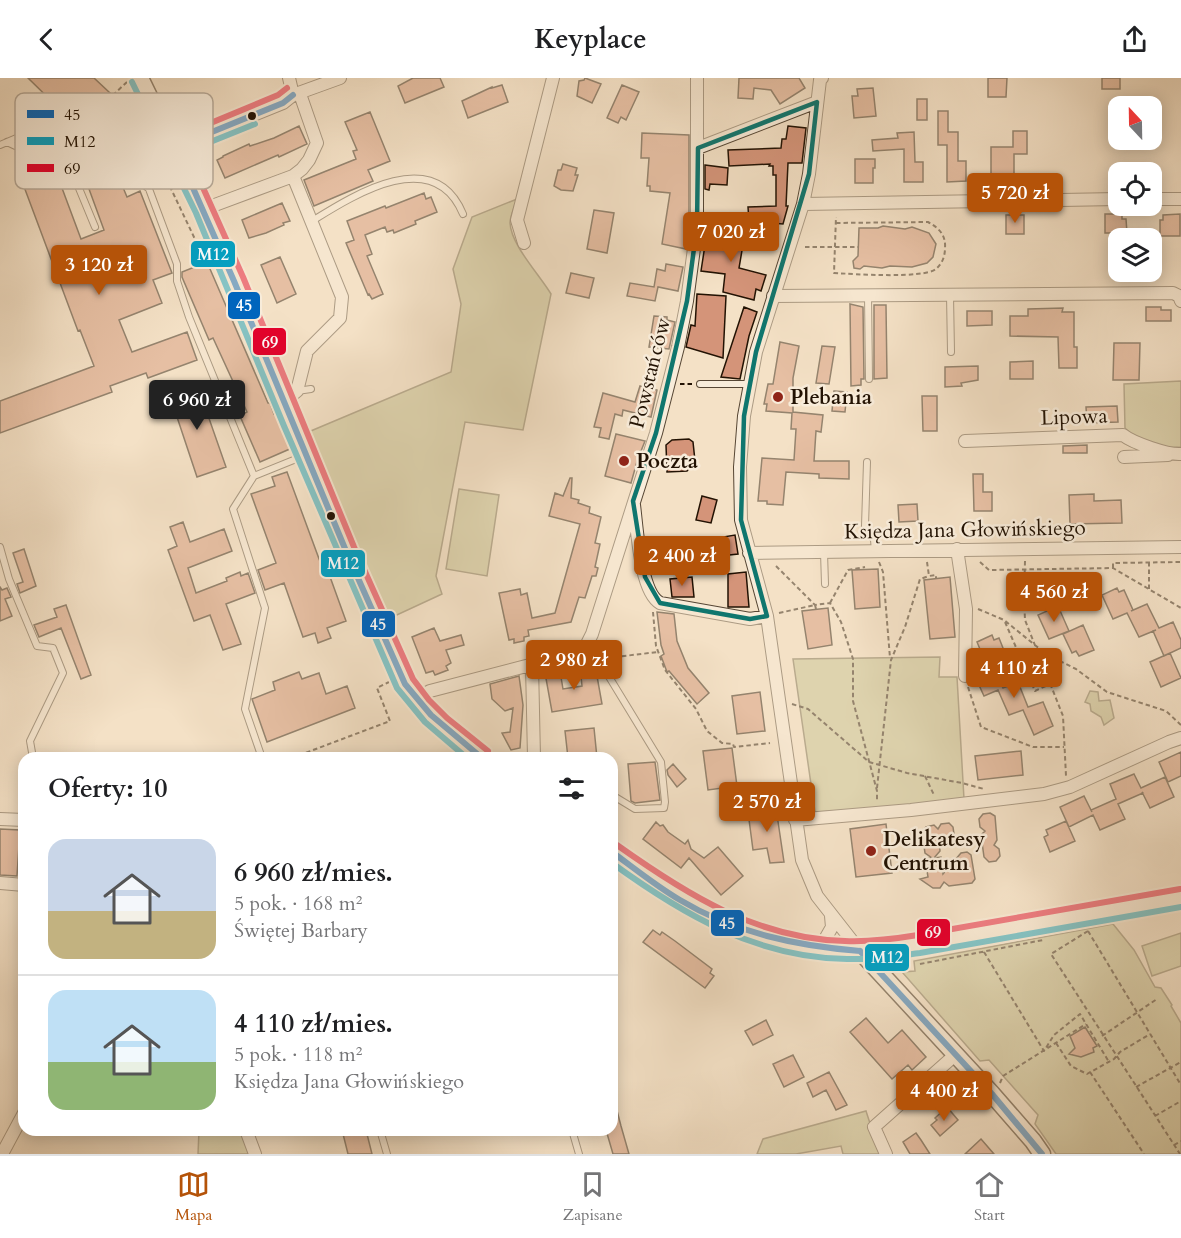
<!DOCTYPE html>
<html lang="pl">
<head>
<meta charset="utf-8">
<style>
	body { margin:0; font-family:Cardo,serif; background:#f6f6f6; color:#202124; height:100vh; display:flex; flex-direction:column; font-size:22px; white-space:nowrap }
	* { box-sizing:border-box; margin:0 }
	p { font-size:20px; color:#757577 }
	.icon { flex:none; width:33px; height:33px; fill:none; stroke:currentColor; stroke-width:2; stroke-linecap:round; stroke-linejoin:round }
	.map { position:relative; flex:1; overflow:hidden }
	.drawer { position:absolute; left:18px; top:674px; width:600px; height:384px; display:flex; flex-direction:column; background:#fff; border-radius:18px; box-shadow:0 3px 15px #0003 }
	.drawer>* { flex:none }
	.needle { width:39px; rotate:338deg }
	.controls { position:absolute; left:1108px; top:18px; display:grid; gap:12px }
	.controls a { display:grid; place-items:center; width:54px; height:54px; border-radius:12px; background:#fff; box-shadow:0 3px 15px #0003; font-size:30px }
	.price { position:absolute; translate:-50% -51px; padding:0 14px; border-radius:6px; background:#b45309; color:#fff; font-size:20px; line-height:39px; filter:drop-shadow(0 2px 3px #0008) }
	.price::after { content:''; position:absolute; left:50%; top:36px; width:18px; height:14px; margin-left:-9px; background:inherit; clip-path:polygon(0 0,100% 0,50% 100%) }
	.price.current { background:#222; color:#fff }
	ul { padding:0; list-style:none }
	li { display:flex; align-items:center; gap:18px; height:150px; padding:0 30px }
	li+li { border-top:2px solid #e0e0e0 }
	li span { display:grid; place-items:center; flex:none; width:168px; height:120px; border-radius:18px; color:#555 }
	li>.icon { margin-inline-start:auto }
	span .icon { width:72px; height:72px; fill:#fffc; stroke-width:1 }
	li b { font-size:26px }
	h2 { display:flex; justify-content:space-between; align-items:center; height:72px; padding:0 30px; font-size:26px }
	header { display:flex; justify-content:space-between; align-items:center; height:78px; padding:0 30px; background:#fff; font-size:27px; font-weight:800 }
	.tabs { display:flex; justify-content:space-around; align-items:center; height:84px; border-top:2px solid #e0e0e0; background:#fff; font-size:16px; color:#757577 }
	.tabs a { display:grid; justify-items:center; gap:3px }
	.tabs .current { color:#b45309 }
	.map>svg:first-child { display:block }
</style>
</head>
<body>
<header><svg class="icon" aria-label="back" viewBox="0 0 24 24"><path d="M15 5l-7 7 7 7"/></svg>Keyplace<svg class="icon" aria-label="share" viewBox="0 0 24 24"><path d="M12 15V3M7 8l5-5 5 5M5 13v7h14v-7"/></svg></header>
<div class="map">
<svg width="1181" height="1076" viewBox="0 0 1181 1076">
	<rect width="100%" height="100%" fill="#f4e1c6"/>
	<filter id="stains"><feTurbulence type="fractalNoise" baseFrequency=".00333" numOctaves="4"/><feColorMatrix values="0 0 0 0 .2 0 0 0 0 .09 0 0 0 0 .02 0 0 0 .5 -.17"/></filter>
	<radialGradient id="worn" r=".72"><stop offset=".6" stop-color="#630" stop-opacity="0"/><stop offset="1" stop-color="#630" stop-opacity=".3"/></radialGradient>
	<!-- green -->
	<path fill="#c4c090" stroke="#73694a" stroke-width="1.5" d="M517,121C515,128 510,138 510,145C511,167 539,196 551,216L523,352L465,344L436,498L442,516L386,542L306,355L451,294L461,226L453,191L472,139Z
		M1181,303V369L1146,371L1125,350L1124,306Z
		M459,411L499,417L487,498L446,491Z
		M940,579L939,599H957L964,721L930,728L815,734L793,581Z
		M1090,613L1098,614L1099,623L1110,622L1114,640L1104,647L1101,639L1091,633L1090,626L1085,624Z
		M1113,846L1134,872L1155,909L1161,910L1172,927L1171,928L1181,945V1076H1056L1035,1046L1038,1037L989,982L980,983L902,894L915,893L914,883Z
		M1181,855V888L1152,898L1142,868Z
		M866,1033L880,1076H843L841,1068L796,1076H757L763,1061Z
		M199,1052H242L250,1076H198Z"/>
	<!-- building -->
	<path fill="#d49479" stroke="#221203" stroke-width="1.5" d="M28,0H94L110,15L101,23L106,29L91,45L85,40L77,48Z
		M413,0H440L444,9L405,25L398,8Z
		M585,0L601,6L592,25L577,18L579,3L584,2Z
		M739,0H799L805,10L780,26L771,12L754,10L753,21L738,20Z
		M988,0H1007L1006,19H988Z
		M1102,0H1120V11H1102Z
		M502,7L508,24L468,40L462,23L492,9V10Z
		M622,7L639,14L626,42L621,39L618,45L607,40Z
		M873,10L876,38L854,40L852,18H858L857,11Z
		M917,21H927V42H917Z
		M938,33H948V54H958V83H966V103L947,104V67H938Z
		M370,34L390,83L368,92L373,103L314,128L304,102L356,81L353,73L357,72L345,44Z
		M299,48L307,66L279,79L278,77L225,100L217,82L223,79V78L249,66L250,68L274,60Z
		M788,48L806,50L802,85H788L786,128H788L783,146L749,143L748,129L776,128V97H773V88H769L770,86L729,88L728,72L781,70L782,61H786Z
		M1013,53H1027V76H1014V96H1010V103H991V69H1013Z
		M914,54L915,84H923V104H904V71L873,73L872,62L898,60L897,55Z
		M642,55L689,57V136L686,171L662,166L670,115L650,113V108H647L649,80H641Z
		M855,81H875V90H873V105H855Z
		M563,86L577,90L575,97H578L573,113L561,112L554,108L558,92H561Z
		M705,87L728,90L727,107L710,106L709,112L705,111Z
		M56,94L81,161L104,152L89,111L115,101L118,109L122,107L127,119L140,113L172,195L153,202L162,225L119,242L132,274L187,254L197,282L148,300L146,295L110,308L112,314L0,355V323L94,288L80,252L78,253L23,106Z
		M424,115L426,121L431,119L437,134L415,143L416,146L394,155L393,152L387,154L385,149L365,157L372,176L367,178L383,216L372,221L369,216L368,217L346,165L354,162L347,143L385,128L386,130Z
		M282,125L290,143L283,145L284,147L266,155L249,160L242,142Z
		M594,132L614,135L607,175L587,171Z
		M1105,136H1122V141H1126L1127,155H1105Z
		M1180,136V158H1160V142H1163V137Z
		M1006,137H1024V156H1006Z
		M732,147L746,149L739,190L766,197L761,213L756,211L754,222L723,214L725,196L701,193L707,154L731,158Z
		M883,148L905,151L912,149L929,155L936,166L933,179L927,185L912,189L890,188L882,190L864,188L860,191L854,190L853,183L858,178L859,150H878Z
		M280,179L296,216L277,225L261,187Z
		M207,184L268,325H270L274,336L276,335L292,370L260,384L240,338L247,334L213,260L209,262L182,199V194Z
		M666,186L683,189L678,213L658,209L655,223L627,218L630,205L654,209L657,191L665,193Z
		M571,195L594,200L589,220L566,215Z
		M697,216L726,218L723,280L686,269L691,247L695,248Z
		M850,226L863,229L864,301H861V307L851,308Z
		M874,227H886L887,300L874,301Z
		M744,229L757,234L749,258L740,301L721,299Z
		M1146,229H1161V232H1171V243H1146Z
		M1063,230L1062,234H1074V269H1077V290H1059L1058,259L1010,258V238H1028V231Z
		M967,233H992V247L967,248Z
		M654,238L667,239V242L675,244L669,271L649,269Z
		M780,264L799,268L793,300V334L823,337L821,354L816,353L814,383H849V401L819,400V396L786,394L783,427L767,426V423H758L762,380L794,382L796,351H791L792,335L766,333L767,326H764L768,306H773Z
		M1114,265H1140L1139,302H1113Z
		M822,268L835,269L829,306L816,305Z
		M1033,283V301H1010V284Z
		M978,288V302L961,305L962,308L945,309V289Z
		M197,306L226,389L197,399L169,315Z
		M640,308L657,312L651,339L623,332L622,338L615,336L609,361L599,359L601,350L594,349L603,315L635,324Z
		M834,313L847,314L845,334L832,333Z
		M922,318H937V353H923Z
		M1117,328L1118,344L1087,345L1086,329Z
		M616,356L645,363L641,373H640L631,405L605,398Z
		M689,361L693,364L695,383L687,393L667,394L666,367L672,362Z
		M1087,367V375H1063V368Z
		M287,394L325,497L329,496L346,543L327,550L331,560L318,565L315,555L303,559L284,505L265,512L258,492L276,485L251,416L275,408L272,399Z
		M973,396H983V414H992V433H974Z
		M570,400H572L571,420L579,422L578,425L590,429L589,435L601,439L595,465L600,466L595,489L598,490L596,498H592L585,520L579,519L571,544L528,552L529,558L524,559V563L514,565V561L509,562L499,515L520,511L521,517L527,515L532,540L555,535L580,446L549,438L555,415L563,418Z
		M1094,416V423L1121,422L1122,445L1070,446L1069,417Z
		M702,418L717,422L711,445L696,442Z
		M917,426L918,443L899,444L898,427Z
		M183,444L190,464L224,451L232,473L188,490L196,515L227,503L226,500L240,494L241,498L248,495L255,515L226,526L241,566L223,572L210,537L194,543L168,472L177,468L170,449Z
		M735,457L738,476L720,478L717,460Z
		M24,471L36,508L20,515L17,506L23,504L13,475Z
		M878,491L880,529L855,531L852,492Z
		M746,494L749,529H728V496Z
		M1062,497L1072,522L1052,530L1042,505Z
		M692,499L694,519H672L670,501Z
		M950,499L955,559L930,561L924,502Z
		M0,509L2,512L7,510L11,519L5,521L12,538L0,543Z
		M1117,510L1119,514L1124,512L1133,532L1131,533L1147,526L1159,550L1173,544L1181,562V570L1164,578L1153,553L1156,552L1139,559L1127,535L1113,541L1102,517Z
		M66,527L91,597L81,601L61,550L39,559L34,547L57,539L54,531Z
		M1058,528L1069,553L1049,561L1038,537Z
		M828,530L832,567L808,571L802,533Z
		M657,534L674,536L677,563L688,590L709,615L697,626L669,593L667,594L661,578L664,576L661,567Z
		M1083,547L1094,572L1079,578L1076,573L1072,575L1063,556Z
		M434,550L440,563L461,557L464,567L446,572L451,585L446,588L448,592L435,597L433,593L426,595L412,559Z
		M992,557L994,562L999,560L1007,580L987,588L977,564Z
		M1170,575L1181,600L1161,609L1150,584Z
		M993,586L1003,610L1018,604L1028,629L1043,624L1053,648L1034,657L1023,632L1009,637L998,612L984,618L973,594Z
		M595,587L602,626L552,634L545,595L560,593L563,611L582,608L580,589Z
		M299,594L302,601L319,595L326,616L347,608L355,630L267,664L252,621L275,612L273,604Z
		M519,598L523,627L520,670L511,672L502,655L510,654L513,630L505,633L492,621L490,606Z
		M760,614L765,653L737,656L732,618Z
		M594,650L597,680H568L565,653Z
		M732,670L737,708L708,712L703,673Z
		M1021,673L1023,697L978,702L975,678Z
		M1181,674V698L1168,704L1159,684Z
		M655,684L660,722L635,725L631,723L628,686Z
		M673,686L686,701L677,709L668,697L667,692Z
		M1134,696L1141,710L1165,699L1174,719L1150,730L1142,714L1143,715L1118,726L1125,741L1100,752L1093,737L1069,749L1060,729L1084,718L1092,734L1091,732L1116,721L1110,706Z
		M776,730L784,784L770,785L767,770L753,772L748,734Z
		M990,735L995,738L997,762L994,767L999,771L1000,778L996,783L989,784L984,779L981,757L985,753L980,749L979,741L983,736Z
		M1066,743L1075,763L1050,774L1044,759L1048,757L1046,752Z
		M656,744L660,748L663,747L668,754L685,766L688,762L691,771L704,780L718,769L743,798L721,817L689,780L681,790L643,761Z
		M949,745L953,749L954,756L950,761L939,762L940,773L934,780L941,779L943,796L961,775L967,774L971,777L975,801L972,805L949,808L944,804L940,810H933L920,801L928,799L925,781L932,780L925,775L924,768L927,764L923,761L922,754L926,749L934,747L938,751L941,746Z
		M886,746L892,795L856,799L850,751Z
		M0,751L20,752L17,798L0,797Z
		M653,852L660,857L662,854L675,863L712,891L710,895L714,898L705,910L643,864Z
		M866,940L888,965L902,952L926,979L912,992L908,987L892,1001L850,954Z
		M766,942L773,957L753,967L745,953Z
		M1085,949L1097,968L1093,970L1094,974L1081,979L1069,976L1075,970L1070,958Z
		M793,977L804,999L784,1009L773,986Z
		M829,994L847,1027L836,1032L826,1012L813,1019L807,1005Z
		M941,1010L951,1021L941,1030L931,1018Z
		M615,1025L621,1048L629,1076H613L606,1052H612V1026Z
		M947,1029L958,1042L940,1058L931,1047L937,1042L935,1040Z
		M342,1052H366L372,1076H348Z
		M916,1055L921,1062L930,1076H910L903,1064Z
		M981,1061L994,1076H965Z"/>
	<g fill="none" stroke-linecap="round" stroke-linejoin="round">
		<!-- lane casing -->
		<g stroke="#564634" stroke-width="8">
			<path id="lane" d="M7,64L63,90L76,103
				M0,67L33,53L62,51L91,61L149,111L177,186V203L189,239L254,398L306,377
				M312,143C354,117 434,66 463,136
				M95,149L76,103L96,93L114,79
				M868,217L869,301
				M950,217L951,274
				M700,306H750
				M297,313L311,311
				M867,384L865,448L874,462L875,473
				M254,398L233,431L265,530L245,631L262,680
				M0,469L9,501L37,568L53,570L63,595L30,663L33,680
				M824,474L825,506
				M586,568L600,584L661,684L665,724L664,730L635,731L612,717
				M380,1052L387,1076
				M572,1052L579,1076"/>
		</g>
		<!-- street casing -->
		<g stroke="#564634" stroke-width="14">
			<path id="street" d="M289,0L293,17
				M822,0L820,2L809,96L803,126L756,274L744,338L740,389L741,442L767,538L802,782L817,818L860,873
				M175,69L283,25L293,17L340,0
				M698,70L817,24
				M1152,121H1181
				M803,126L1119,121
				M204,131L293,98L302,91L309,82L317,65L300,16
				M524,165L517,142L553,0
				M773,218L1173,215L1179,218L1181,223
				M284,324L297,313L307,273L340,240L342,219L293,98
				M965,363L1123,357C1133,365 1168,377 1181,376
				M1124,379L1168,377
				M634,427C637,449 640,514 660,525L750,541L767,538
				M957,471L966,531L965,598
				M749,475L1181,469
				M532,587L534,680
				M415,621L430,613L572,576L586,568L592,556L656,355L678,269L687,223L697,148V0
				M0,741L24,742
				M795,742L911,732L1044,716L1070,709L1169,664L1181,660
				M0,805L24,807
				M820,870L832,849L831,838
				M246,1052L255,1076
				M2,1076L24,1035
				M886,1076L874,1049L955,977"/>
		</g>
		<!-- secondary casing -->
		<g stroke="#221203" stroke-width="19">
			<path id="secondary" d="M140,0L204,131L292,344L405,606C426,637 453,658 483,680
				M612,774C655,805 698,837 749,854C784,866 824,874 861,872C913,870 964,858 1015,849C1070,839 1125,829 1181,820
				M860,873L992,1016L1033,1063L1042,1076"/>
		</g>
		<!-- path -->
		<path stroke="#221203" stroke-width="2" stroke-dasharray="4.5 3" stroke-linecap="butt" d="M127,4L113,17L131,35L154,75L203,178L207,176
			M836,145L928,144C939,150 946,157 945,170C945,177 943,185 936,191C923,201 854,196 834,195L836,139
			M805,169H858
			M197,183L203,178
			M680,306H692
			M1025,483L1024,519L1025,542L1063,638L1066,698
			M879,484L883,494L890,580
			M927,484L929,498L936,497V501
			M980,484L989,492L1113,490L1181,530
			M776,488L815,527L830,525L841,544L853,581V623L877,713V723
			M1113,490V485L1181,484
			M1149,511V484
			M830,525L848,492L865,489
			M978,531L1004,542L1046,576L1076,591L1107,614L1166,633L1181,647
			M653,534L656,568L665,592L696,631L707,653L722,665L733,666L734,669L770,665
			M779,535L815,527L816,531
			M1005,544L1035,613L1050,606
			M607,580L658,574
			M968,609L981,649L1033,669H1064
			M792,626L808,631L869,684L907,695L962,705L984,711
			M292,680L390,643L377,610L389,604
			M925,698L934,717
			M877,710L891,582L905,549L920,501L929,498
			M1088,853L1051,876L1180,1076
			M1088,853L1181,1007
			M984,874L1044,973L1054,957L1080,936L1109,984
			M920,886L1043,862
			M1102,958L1157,921
			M1056,965L1071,988L1087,996L1114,981L1120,974L1150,956
			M1090,994L1144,1076
			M1000,1005L1003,998L1086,946
			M1136,1009L1181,984
			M1155,1038L1181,1023
			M1174,1067L1181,1063"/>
		<!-- lane -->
		<use href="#lane" stroke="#f8ecda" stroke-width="6"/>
		<!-- street -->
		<use href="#street" stroke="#f8ecda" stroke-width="12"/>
		<!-- secondary -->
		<use href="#secondary" stroke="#f8ecda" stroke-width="16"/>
		<!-- bus-1 casing -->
		<g stroke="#f8ecda" stroke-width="10">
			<path id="bus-1" d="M175,69L234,203L346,473L405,606L431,637L482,680
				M175,69L283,25L293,17
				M612,774C634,790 656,808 680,822C735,855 797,868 860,873
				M860,873L992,1016L1042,1076"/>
		</g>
		<!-- bus-2 casing -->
		<g stroke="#f8ecda" stroke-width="10">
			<path id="bus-2" d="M132,4L196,135L284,348L397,610L425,644L467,680
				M178,77L255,46
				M612,785C682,836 757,880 847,881C871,882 896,878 920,875L1181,829"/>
		</g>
		<!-- bus-3 casing -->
		<g stroke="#f8ecda" stroke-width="10">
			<path id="bus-3" d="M172,61L278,17L287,10
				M183,65L243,199L354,469L413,601L429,622L447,640L488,673
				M617,767C686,816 757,861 845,863C869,864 894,861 918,857L1180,811"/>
		</g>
		<!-- bus-1 -->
		<use href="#bus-1" stroke="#0065bd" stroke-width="6"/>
		<!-- bus-2 -->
		<use href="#bus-2" stroke="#02a1c4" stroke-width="6"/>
		<!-- bus-3 -->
		<use href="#bus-3" stroke="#e4002b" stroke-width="6"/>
	</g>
	<!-- marked area -->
	<path d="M0 0H1181V1076H0ZM817,24L809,96L756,274L744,338L741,442L767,538L750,541L660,525L645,499L633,423L656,355L687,223L697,148L698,70Z" fill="#f4e1c6" fill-opacity=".55" fill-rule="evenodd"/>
	<path fill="none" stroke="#0f766e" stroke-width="4.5" stroke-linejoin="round" d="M817,24L809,96L756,274L744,338L741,442L767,538L750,541L660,525L645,499L633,423L656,355L687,223L697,148L698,70Z"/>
	<!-- markers -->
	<g fill="#221203" stroke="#f8ecda" stroke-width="2">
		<circle cx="252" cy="38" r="5"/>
		<circle cx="331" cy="438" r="5"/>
	</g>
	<g fill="#8f2418" stroke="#f8ecda" stroke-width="2">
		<circle cx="778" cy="319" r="6"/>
		<circle cx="624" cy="383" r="6"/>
		<circle cx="871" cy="773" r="6"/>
	</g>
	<g text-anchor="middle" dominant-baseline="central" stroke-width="5" stroke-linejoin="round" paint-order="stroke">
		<!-- street labels -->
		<g font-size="21" fill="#221203" stroke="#f8ecda">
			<text transform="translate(650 295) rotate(-76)">Powstańców</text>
			<text transform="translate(1074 339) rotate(-2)">Lipowa</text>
			<text transform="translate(965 452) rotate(-1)">Księdza Jana Głowińskiego</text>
		</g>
		<!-- poi labels -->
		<g font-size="21" font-weight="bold" fill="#221203" stroke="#f8ecda" text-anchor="start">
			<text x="790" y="319">Plebania</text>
			<text x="636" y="383">Poczta</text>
			<text x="883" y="761">Delikatesy<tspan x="883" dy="24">Centrum</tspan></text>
		</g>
	</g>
	<!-- legend -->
	<rect x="15" y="15" width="198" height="96" rx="9" fill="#f8ecda" stroke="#b8ab9a" stroke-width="1.5"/>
	<rect x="27" y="32" width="27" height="8" fill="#0065bd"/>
	<rect x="27" y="59" width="27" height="8" fill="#02a1c4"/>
	<rect x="27" y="86" width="27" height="8" fill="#e4002b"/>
	<g font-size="16" fill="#221203">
		<text x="64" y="42">45</text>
		<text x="64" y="69">M12</text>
		<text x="64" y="96">69</text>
	</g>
	<g stroke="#f8ecda" stroke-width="2">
		<rect x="190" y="162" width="46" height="28" rx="6" fill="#02a1c4"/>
		<rect x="227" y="213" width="34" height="29" rx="6" fill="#0065bd"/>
		<rect x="252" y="249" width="35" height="29" rx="6" fill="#e4002b"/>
		<rect x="320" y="471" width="46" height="29" rx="6" fill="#02a1c4"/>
		<rect x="361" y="532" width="35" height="28" rx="6" fill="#0065bd"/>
		<rect x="710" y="831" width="35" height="28" rx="6" fill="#0065bd"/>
		<rect x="916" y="840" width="35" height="29" rx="6" fill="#e4002b"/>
		<rect x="864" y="865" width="46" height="29" rx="6" fill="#02a1c4"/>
	</g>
	<g font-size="16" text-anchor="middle" font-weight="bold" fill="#fff">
		<text x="213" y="182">M12</text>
		<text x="244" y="233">45</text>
		<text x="270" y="270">69</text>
		<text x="343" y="491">M12</text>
		<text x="378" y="552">45</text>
		<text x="727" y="851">45</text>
		<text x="933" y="860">69</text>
		<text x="887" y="885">M12</text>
	</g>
	<rect width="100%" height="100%" filter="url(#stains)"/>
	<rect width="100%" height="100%" fill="url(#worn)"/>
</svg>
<div class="controls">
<a><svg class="needle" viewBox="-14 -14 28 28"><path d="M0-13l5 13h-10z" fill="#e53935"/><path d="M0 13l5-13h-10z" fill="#757577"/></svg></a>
<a><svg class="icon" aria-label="locate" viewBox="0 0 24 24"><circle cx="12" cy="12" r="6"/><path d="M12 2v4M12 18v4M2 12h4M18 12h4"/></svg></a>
<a><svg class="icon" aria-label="layers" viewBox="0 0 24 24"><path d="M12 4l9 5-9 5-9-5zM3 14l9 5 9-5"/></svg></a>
</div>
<b class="price" style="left:1015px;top:146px">5 720 zł</b>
<b class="price" style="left:731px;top:185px">7 020 zł</b>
<b class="price" style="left:99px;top:218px">3 120 zł</b>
<b class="price current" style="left:197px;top:353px">6 960 zł</b>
<b class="price" style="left:682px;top:509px">2 400 zł</b>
<b class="price" style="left:1054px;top:545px">4 560 zł</b>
<b class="price" style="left:574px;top:613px">2 980 zł</b>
<b class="price" style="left:1014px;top:621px">4 110 zł</b>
<b class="price" style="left:767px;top:755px">2 570 zł</b>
<b class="price" style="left:944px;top:1044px">4 400 zł</b>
<section class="drawer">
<h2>Oferty: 10<svg class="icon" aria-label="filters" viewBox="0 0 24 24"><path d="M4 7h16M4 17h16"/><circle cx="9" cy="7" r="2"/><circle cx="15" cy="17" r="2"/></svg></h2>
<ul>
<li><span style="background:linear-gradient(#c9d6e8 60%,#c2b280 0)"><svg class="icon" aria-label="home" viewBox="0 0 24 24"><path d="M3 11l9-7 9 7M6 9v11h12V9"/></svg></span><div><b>6 960 zł/mies.</b><p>5 pok. · 168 m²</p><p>Świętej Barbary</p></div></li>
<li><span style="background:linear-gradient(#bfe0f5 60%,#8fb573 0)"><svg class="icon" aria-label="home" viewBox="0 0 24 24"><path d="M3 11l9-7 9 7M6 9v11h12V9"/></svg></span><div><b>4 110 zł/mies.</b><p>5 pok. · 118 m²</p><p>Księdza Jana Głowińskiego</p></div></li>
</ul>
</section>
</div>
<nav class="tabs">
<a class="current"><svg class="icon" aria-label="map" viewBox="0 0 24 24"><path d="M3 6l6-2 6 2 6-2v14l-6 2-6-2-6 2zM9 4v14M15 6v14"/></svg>Mapa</a>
<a><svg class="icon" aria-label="saved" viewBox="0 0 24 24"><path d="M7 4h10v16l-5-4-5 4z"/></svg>Zapisane</a>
<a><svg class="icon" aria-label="home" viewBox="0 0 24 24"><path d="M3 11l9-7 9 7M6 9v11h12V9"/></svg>Start</a>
</nav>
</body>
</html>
